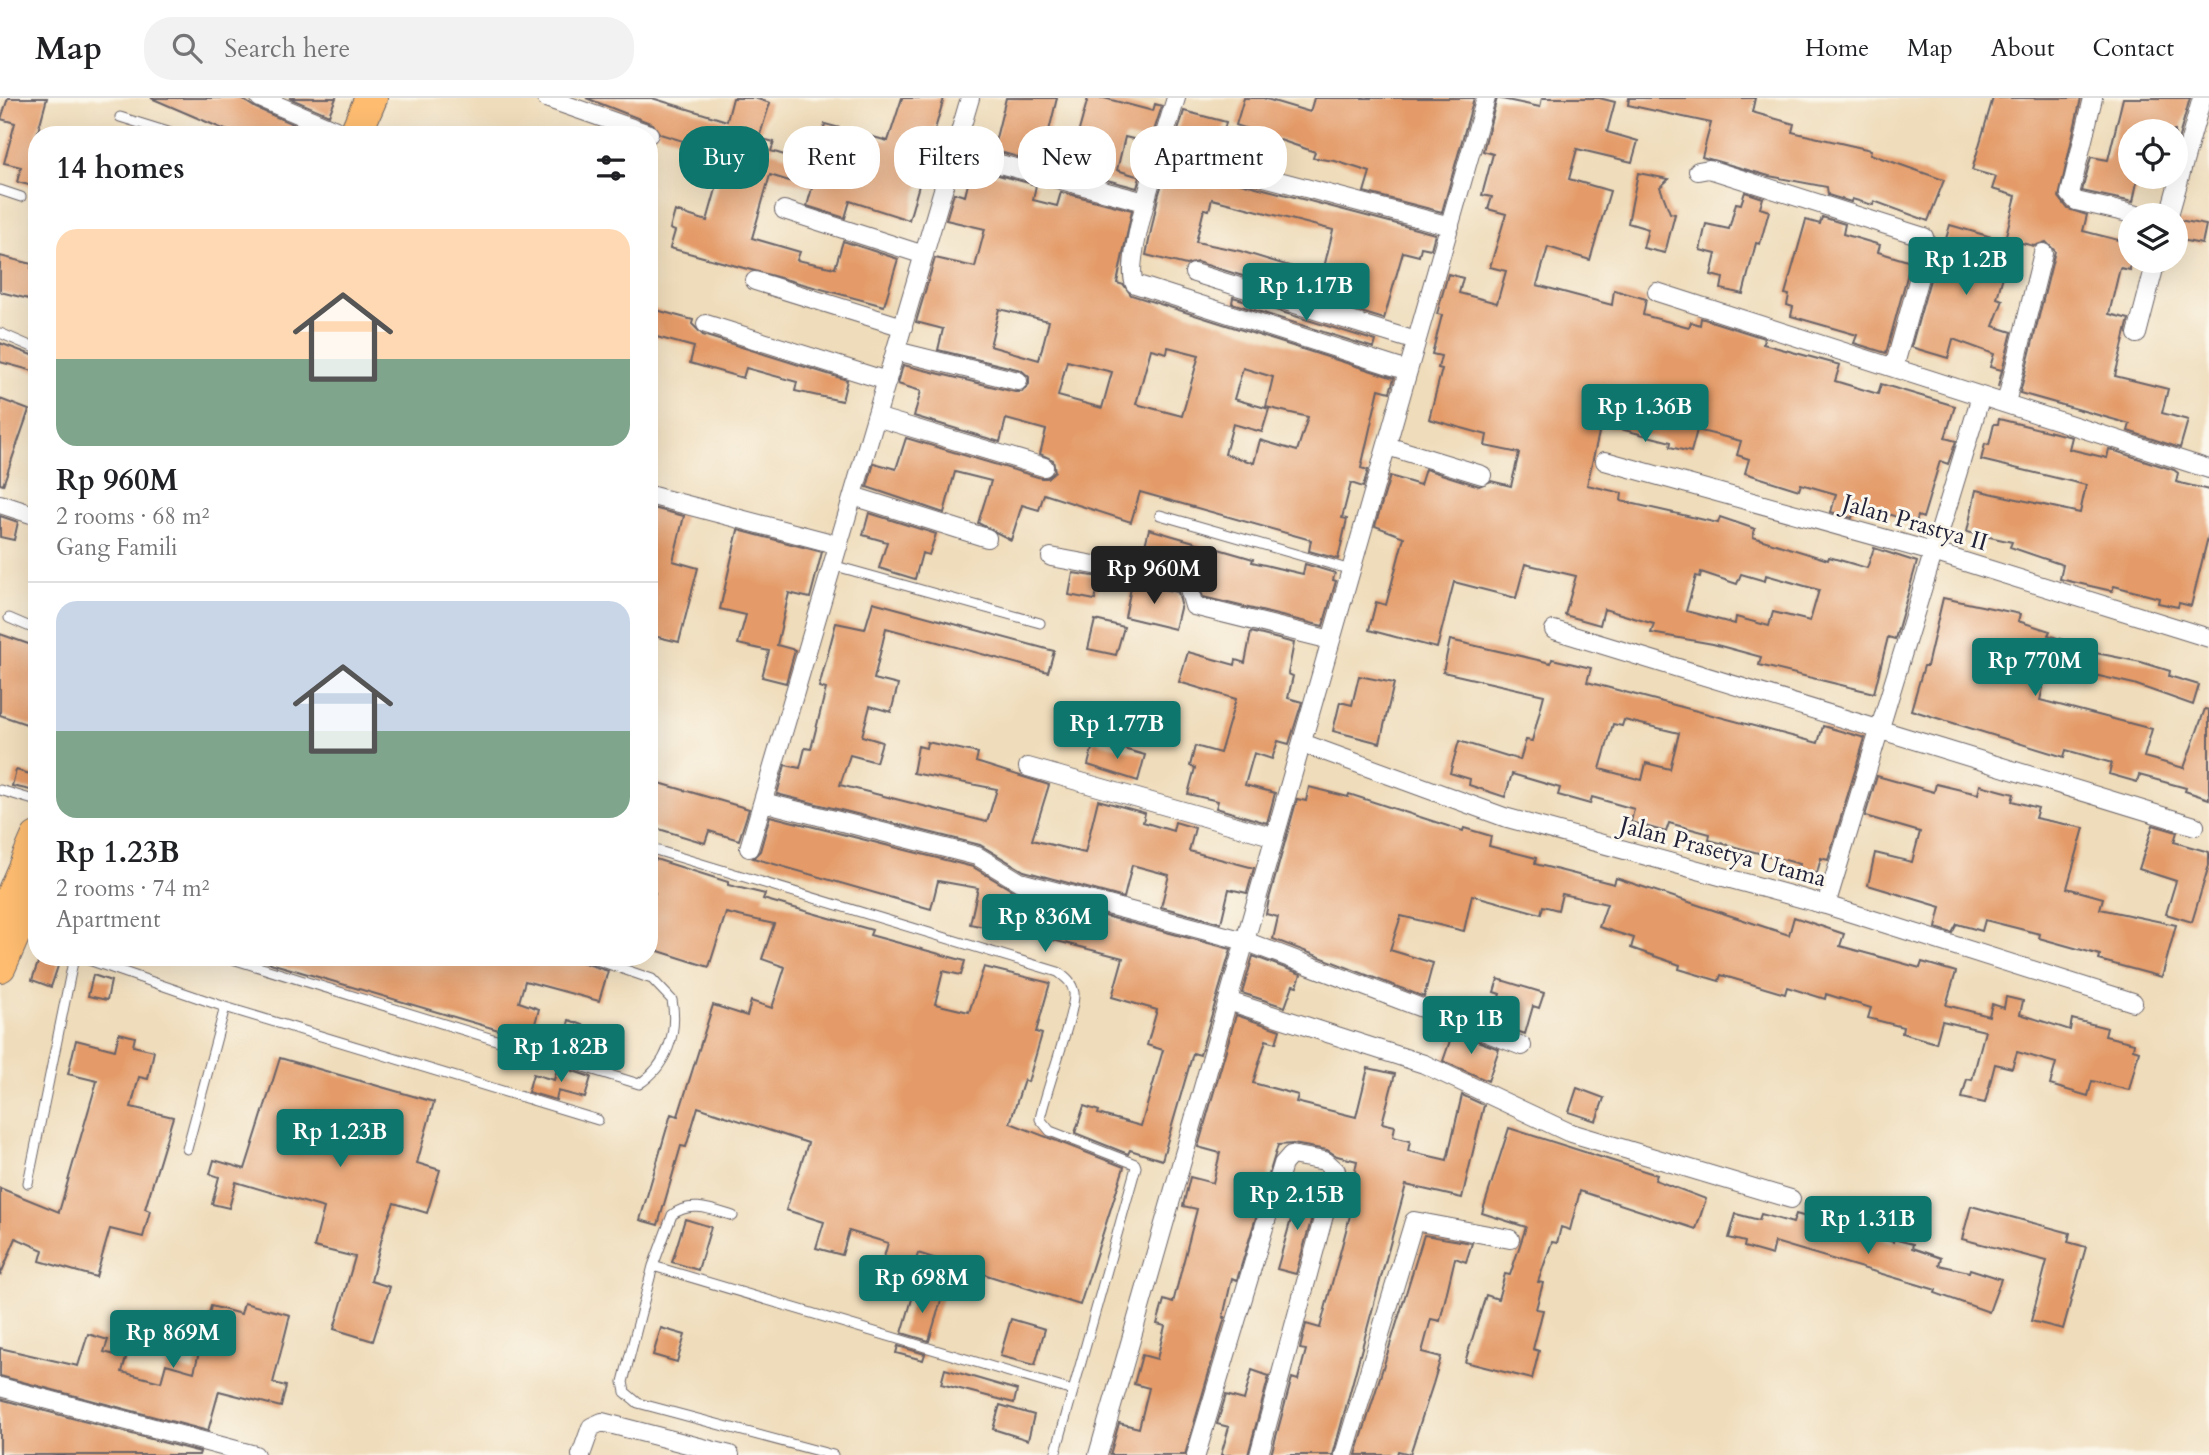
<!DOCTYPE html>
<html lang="en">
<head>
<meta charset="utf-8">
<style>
	body { margin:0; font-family:Cardo,serif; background:#f2f2f2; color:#202124; height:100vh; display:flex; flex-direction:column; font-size:26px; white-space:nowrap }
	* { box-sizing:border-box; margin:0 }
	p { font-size:23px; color:#757577 }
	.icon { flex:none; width:38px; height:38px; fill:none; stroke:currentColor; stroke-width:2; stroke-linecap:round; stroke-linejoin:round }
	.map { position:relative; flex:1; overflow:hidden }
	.details { position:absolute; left:28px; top:28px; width:630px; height:840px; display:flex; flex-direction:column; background:#fff; border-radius:28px; box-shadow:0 7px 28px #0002 }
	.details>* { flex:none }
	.hud { position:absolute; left:679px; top:28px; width:665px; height:63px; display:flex; gap:14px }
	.tools { position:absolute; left:2118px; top:21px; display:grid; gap:14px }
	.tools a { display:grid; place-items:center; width:70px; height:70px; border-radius:50%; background:#fff; box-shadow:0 7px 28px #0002; font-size:35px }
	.price { position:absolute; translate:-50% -60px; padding:0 16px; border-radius:7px; background:#0f766e; color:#fff; font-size:23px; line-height:46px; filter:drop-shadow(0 2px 4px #0008) }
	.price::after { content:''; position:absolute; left:50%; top:42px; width:21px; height:16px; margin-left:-10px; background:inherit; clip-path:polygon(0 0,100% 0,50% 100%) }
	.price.current { background:#222; color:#fff }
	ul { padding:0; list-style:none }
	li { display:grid; align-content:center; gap:14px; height:371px; padding:0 28px }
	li+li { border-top:2px solid #e0e0e0 }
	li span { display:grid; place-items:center; height:217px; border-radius:21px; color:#555 }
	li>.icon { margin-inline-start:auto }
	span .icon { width:126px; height:126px; fill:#fffc; stroke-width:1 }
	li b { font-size:30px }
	h2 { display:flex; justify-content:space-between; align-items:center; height:84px; padding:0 28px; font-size:30px }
	.tag { padding:0 24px; border-radius:28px; background:#fff; box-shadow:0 7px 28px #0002; font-size:24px; line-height:63px }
	.tag.current { background:#0f766e; color:#fff }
	header { display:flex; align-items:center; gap:42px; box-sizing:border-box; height:98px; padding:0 35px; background:#fff; border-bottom:2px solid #e0e0e0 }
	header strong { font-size:33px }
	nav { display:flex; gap:38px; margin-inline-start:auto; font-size:24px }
	.search { width:490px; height:63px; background:#f2f2f2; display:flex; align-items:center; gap:18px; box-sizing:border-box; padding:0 24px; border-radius:28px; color:#757577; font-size:26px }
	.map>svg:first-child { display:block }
</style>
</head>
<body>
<header>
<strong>Map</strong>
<div class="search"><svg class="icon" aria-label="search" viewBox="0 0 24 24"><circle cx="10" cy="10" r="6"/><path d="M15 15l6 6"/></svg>Search here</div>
<nav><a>Home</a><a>Map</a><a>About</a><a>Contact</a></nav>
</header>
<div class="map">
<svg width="2209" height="1357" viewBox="0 0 2209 1357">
	<rect width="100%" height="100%" fill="#fbf7ec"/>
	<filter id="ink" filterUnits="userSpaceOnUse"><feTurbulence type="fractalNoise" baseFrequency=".0143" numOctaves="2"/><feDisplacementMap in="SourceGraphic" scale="14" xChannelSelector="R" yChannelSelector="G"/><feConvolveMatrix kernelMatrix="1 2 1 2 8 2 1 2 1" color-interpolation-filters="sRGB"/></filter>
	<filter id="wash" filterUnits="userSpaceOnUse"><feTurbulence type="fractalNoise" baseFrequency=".00686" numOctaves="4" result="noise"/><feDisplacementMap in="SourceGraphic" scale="28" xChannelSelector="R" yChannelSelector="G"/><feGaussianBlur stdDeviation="1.57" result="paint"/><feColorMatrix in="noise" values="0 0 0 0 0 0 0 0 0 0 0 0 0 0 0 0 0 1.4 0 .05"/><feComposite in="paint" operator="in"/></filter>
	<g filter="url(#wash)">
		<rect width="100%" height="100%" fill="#efdcba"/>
		<g id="blocks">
			<!-- building -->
			<path fill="#e49b69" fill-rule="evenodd" d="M8,0H47L37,37V89L17,84L21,69L4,65L15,25L1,21Z
				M151,0H240L256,10L318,37H237Z
				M289,0H336L329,17Z
				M586,0H652L727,23L733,0H754L770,5L759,40L774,44L771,53L815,66L825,26L888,43L902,0H944L909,122L850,103L845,120L807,108L812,90L770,77L752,140L800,154L797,162L835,170L843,143L898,161L884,208L670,150L675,133L670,131L675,113L707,123L718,84L688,75L695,51L691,50L693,46L660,36L653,26Z
				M1006,0H1057L1047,41L1041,46L1036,64L993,52Z
				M1088,0H1104L1153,13L1155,6L1162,8L1150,45L1125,39L1117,72L1140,79L1137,90L1077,74L1085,50L1075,47Z
				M1244,0H1263L1310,14L1314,0H1474L1442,114L1364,94L1370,74L1335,63L1313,60L1315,54L1236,27Z
				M1497,0L1540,9L1542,0H1599L1615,4L1607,34L1638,43L1632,64L1577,51L1569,81L1610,93L1605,110L1590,162L1548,149L1537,187L1612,207L1614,192L1646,201L1643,217L1689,229L1691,224L1700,227L1701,220L1764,240L1763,246L1840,267L1835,283L1878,296L1881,286L1955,308L1945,340L1956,343L1948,366L1940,363L1923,420L1918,418L1916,425L1856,406L1852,420L1831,414L1836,396L1801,386L1799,392L1745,375L1749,361L1737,357L1741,343L1697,332L1691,354L1670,349L1671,344L1601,326L1587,387L1622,395L1621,403L1718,425L1720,419L1755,431L1753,439L1828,462L1829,459L1867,470L1874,450L1917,464L1895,541L1888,539L1874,595L1759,567L1761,559L1713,546L1651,535L1654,526L1604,511L1600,527L1565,517L1576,478L1525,466L1516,500L1454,484L1437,550L1369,532L1376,504L1386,507L1404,439L1375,428L1390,378L1420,387L1425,371L1479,388L1491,383L1511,388L1519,355L1485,348L1487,337L1429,321L1442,271L1438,270L1441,258L1432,256L1442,217L1437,216L1448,176L1463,180L1459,195L1497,205L1506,173L1490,169L1506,116L1488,111L1492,99L1482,97L1493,56L1483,53ZM1701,474L1737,486L1741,476L1765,483L1766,477L1819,492L1810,523L1773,514L1769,528L1736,519L1735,526L1686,513L1696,478L1700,479Z
				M1629,0H1755L1752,14L1794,26L1792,34L1871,52L1870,56L1944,82L1928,123L1874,103L1873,107L1852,101L1851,104L1828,97L1827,89L1769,78L1702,59L1711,25L1628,7Z
				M1993,0H2081L2059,99L2068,111L2087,117L2083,133L2130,145V172L2120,170L2109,216L2129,221L2115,278L2168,291L2162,315L2188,322L2180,350L2128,333L2130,326L2020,295L2055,153L2046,144L2034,148L2005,141L2016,98L1992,91L1996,79L1972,72Z
				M2123,0H2190L2175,53V33H2130V79H2138L2133,104L2082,93L2091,59L2108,62Z
				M1184,13L1226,24L1218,58L1211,66L1214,76L1218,79L1435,136L1431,151L1421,149L1419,158L1403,154L1384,221L1197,164L1186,167L1146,157L1158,99ZM1212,101L1333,132L1322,178L1240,153L1196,144L1204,111L1209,112Z
				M972,70L1036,87L1033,102L1057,108L1061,94L1132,112L1117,185L1124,187L1131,197L1394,280L1390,294L1379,291L1361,370L1368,372L1363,389L1351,385L1342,420L1347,421L1338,461L1309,453L1311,442L1140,394L1131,424L1044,396L1039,412L1022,407L1011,442L978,425L991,383L955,374L944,415L867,389L874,365L896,371L906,340L1041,380H1047L1055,373L1053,362L1040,356L1046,332L1006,321L1000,344L914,318L921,293L898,286L903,267L1015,294H1022L1029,286V279L1021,272L938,252L943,231L916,224L935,160L975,169L985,131L946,122L954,95L965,98ZM999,211L1049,223L1039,262L990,248ZM1168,249L1199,257L1182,318L1136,306L1151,251L1167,255ZM1067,263L1112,274L1102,310L1058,298ZM1243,270L1273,279L1266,309L1308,319L1297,353L1260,342L1254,365L1225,356L1233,326L1262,334L1269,311L1234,301Z
				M1638,75L1669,81L1660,89L1670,115L1675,116L1665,155L1643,150L1648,131L1628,125Z
				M1745,94L1763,100L1760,110L1769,113L1760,146L1756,145L1743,196L1721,191L1723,180L1711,177L1716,156L1700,152L1706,126L1729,131L1736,105L1741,106Z
				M1822,119L1845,126L1843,136L1880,147L1878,154L1911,164L1886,255L1854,245L1857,237L1791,218L1793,209L1787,207L1789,197L1785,196L1806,122L1820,126Z
				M2179,122L2206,127L2202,146L2175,141Z
				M1950,127L2012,145L1997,200L2003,202L1993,228L2012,234L1998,289L2002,272L1990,269L1994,256L1953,241L1948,260L1911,249L1933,171L1937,172Z
				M0,158L32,166L31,170L37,171V203L0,194Z
				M1233,199L1376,243L1374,250L1232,205Z
				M649,210L693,222L692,226L703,237L847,282L842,303L795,293L797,284L746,270L743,280L690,265L694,249L649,237Z
				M0,245L37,259V274L0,264Z
				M0,301L29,312L3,387L0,386Z
				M1999,321L2072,339L2069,351L2107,360L2109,351L2174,372L2178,375L2176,384L2209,392V435L2191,508L2179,505L2178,509L2158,505L2159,500L2114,488L2112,493L2060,481L2063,467L2010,449L2012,444L1967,434L1976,392L2080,415L2086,387L1981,362L1985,346L1989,347L1994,326H1998Z
				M649,409L684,418L673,463L698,470L679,544L649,537Z
				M869,415L936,436L929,457L922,455L915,481L879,470L887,444L863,437Z
				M0,418L18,424L14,442L0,439Z
				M1149,431L1253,461L1252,464L1303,476L1305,466L1335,475L1333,482L1336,483L1323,528L1203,499L1194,475L1141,464Z
				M738,432L822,454L810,500L789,495L777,547L795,552L786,585L762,579L769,553L738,546L746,517L720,511Z
				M1073,475L1100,479L1095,502L1069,497Z
				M1132,485L1178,494L1181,506L1175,531L1125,519Z
				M1943,500L2020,516L2018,523L2050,533L2048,537L2094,552L2089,568L2011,549L2004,578L2043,590L2040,602L2152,631L2144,659L2184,670L2205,611L2209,612V701L2185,693L2186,690L2139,677L2137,684L2109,676L2112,665L2066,652L2064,659L1911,612L1924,568H1927Z
				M873,504L1054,553L1048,574L886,530L874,581L898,587L891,614L870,608L862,638L882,644L876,664L850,657L840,687L987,724L997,691L913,675L918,648L926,650L927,644L978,655L976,664L1049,687L1032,742L1085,755L1098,702L1145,715L1143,724L1173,733L1175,724L1195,730L1189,753L1254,770L1247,795L1229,791L1221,825L1161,809L1169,777L1132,767L1124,800L1024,773L980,747L777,696L785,667L800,670L805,650L811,651L826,591L819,589L836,525L865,531Z
				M1095,522L1124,529L1116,557L1088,551Z
				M1251,534L1294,545L1288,576L1293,578L1288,600L1302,604L1289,646L1278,643L1272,661L1254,655L1245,687L1275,695L1267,725L1216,710L1218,703L1188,696L1195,670L1190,668L1195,648L1220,655L1236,601L1179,584L1188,554L1235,567L1236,562L1245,565Z
				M0,536L37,549V616L32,628L0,617Z
				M1450,542L1551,565L1552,561L1591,570L1587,584L1818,645L1823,628L1865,640L1828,762L1821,760L1817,775L1799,770L1800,766L1709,742L1710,736L1669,725L1666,734L1631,724L1634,711L1592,699L1590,706L1558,697L1560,690L1512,676L1505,699L1469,687L1470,681L1450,675L1459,643L1520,662L1526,642L1532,643L1544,597L1443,574ZM1624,622L1679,635L1670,671L1646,665L1642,682L1600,671L1613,626L1622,628Z
				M2096,555L2141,564L2170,573L2169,578L2199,587L2193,607L2134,586L2090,576Z
				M1359,578L1394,585L1380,645L1333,633L1340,604L1352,607Z
				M1094,643L1145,657L1138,683L1088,667Z
				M16,672L37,678L35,693L12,688Z
				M1877,678L1934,694L1936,686L1978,696L1980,687L2014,696L2012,703L2038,710L2035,720L2084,730L2067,790L2103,800L2100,811L2176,827L2162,879L2099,862L2100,857L2039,840L2040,836L1985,822L1982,833L1957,826L1952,835L1936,830L1941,809L1868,787L1875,755L1912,764L1920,734L1865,718Z
				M649,682L749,711L739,742L709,733L705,745L649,728Z
				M1309,689L1348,699L1349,696L1463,733L1464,730L1491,738L1489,748L1536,760L1535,766L1614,786L1616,780L1789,837L1794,819L1844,836L1840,848L1920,870L1922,864L1956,874L1946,907L1989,918L1992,906L2004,910L2006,899L2023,903L2020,916L2070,932L2072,921L2107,930L2105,938L2134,945L2133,951L2139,953L2129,992L2092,983L2088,998L2050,987L2056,965L2017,954L2012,970L1995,966L1985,1005L1962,1000L1967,981L1972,982L1985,933L1942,923L1936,945L1902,935L1903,929L1868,920L1871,910L1826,896L1825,901L1787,889L1785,896L1721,877L1719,883L1679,871L1680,867L1631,850L1634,840L1599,829L1607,806L1562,796L1558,812L1543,808L1541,816L1472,797L1464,833L1401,818L1390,852L1433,865L1424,899L1273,841L1278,819L1266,816L1269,801L1297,701L1306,703Z
				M770,718L973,769L1017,795L1231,851L1200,957L1193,955L1162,1062L1130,1052L1128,1056L1075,1035L1084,1008L1099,1013L1098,1016L1141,1028L1163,952L1147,947L1157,912L1112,899L1123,860L1018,833V836L970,826L978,790L938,783L931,811L753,760L760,753Z
				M2153,727L2177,734L2174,744L2209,754V767L2192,824L2166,816L2176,783L2139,771Z
				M649,759L728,784V787L765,796L763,801L872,832L870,837L965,863L961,877L943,873L935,906L969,914L984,869L1050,885L1036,934L1042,936L1028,984L1024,982L1010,1025L1124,1069L1080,1207L918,1155L911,1181L880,1173L888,1145L849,1133L842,1157L816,1150L824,1124L786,1112L808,1045L698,1009L686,1049L681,1048L658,1127L640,1122L671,1016L678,1018L713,907L747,918L751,903L772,910L785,869L762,861L774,826L726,815L709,869L649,850V812L655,795L649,793Z
				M1253,858L1301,876L1297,888L1293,887L1285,909L1242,895Z
				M40,859H61L51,889L32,882Z
				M268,859H566L608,873L599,903L525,883L519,904L539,911L530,944L501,936L502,933L267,864Z
				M93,877L111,883L107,902L88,898Z
				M1498,881L1544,895L1539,910L1533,908L1525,936L1492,924L1500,896L1494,894Z
				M1236,917L1280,932L1276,945L1266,942L1253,985L1298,997L1296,1004L1356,1019L1368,970L1395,976L1382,1025L1395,1028L1393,1039L1410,1043L1408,1053L1447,1062L1462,997L1484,1007L1462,1100L1406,1087L1333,1357H1271L1292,1280L1298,1282L1306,1252L1300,1251L1306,1226L1320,1230L1356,1095L1351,1093L1357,1063L1337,1058L1327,1052L1293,1046L1278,1047L1237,1182L1232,1180L1223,1219H1225L1185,1357H1110L1119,1325L1139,1330L1149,1290L1134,1286L1142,1257L1157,1261L1165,1228L1157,1226L1164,1202L1173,1205L1197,1111L1183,1108L1190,1079L1213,1085L1220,1055L1198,1049Z
				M569,922L602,934L594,965L561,955Z
				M1453,934L1499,951L1488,983L1443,963Z
				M119,935L135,939L133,948L154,953L148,981L139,979L131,1009L173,1019L145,1111L150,1113L143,1139L110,1131L96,1179L40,1163L43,1152L16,1140L0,1178V1090L59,1114L97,983L68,976L76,942L115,952Z
				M280,960L434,1004L417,1065L440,1072L427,1115L394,1105L385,1128L371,1183L390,1189L373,1243L334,1231L355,1159L314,1149L324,1110L236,1084L229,1110L212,1106L219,1079L210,1076L214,1062L245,1071Z
				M558,968L591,979L585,1000L558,993L556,1002L528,994L533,976L554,982Z
				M1577,990L1604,1000L1596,1023L1569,1014Z
				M1509,1030L1657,1077L1655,1082L1706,1101L1696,1131L1580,1093L1570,1132L1561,1129L1557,1145L1552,1144L1538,1184L1543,1185L1536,1211L1543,1212L1533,1251L1539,1253L1532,1281L1465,1264L1486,1197L1498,1201L1505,1176L1510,1177L1526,1129L1482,1115Z
				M1299,1093L1318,1098L1296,1176L1277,1171Z
				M1971,1108L2070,1135L2068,1144L2086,1149L2063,1231L2031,1223L2047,1163L1962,1141Z
				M1736,1116L1759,1122L1761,1116L1793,1125L1796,1116L1893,1144V1141L1913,1146L1912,1150L1941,1160L1939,1167L1969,1174L1970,1171L2001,1181L1989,1214L1935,1195L1936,1192L1775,1144L1772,1157L1744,1149L1745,1144L1729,1140Z
				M685,1121L711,1129L698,1172L672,1164Z
				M1424,1137L1472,1145L1466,1164L1455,1160L1440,1223L1431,1221L1422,1254L1441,1259L1433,1286L1410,1356L1398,1353L1397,1357H1356Z
				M915,1191L942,1199L929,1243L902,1235Z
				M244,1205L290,1217L273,1285L286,1288L281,1309L219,1293L208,1333L0,1278V1250L78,1268L88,1236L108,1242L104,1254L126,1260L122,1274L161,1284L166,1266L194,1274L211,1208L241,1216Z
				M1011,1221L1045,1231L1035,1267L1000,1258Z
				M661,1230L685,1237L677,1264L653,1257Z
				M898,1248L925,1256L923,1262L896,1255Z
				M945,1271L1017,1292L1014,1305L941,1286Z
				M1252,1272L1269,1278L1248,1357H1221L1229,1329L1217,1326L1226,1297L1244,1302Z
				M0,1301L200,1354L199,1357H0Z
				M1000,1307L1034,1317L1028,1342L993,1331Z"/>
		</g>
	</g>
	<g filter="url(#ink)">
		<use href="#blocks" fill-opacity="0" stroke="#6a6367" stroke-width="2"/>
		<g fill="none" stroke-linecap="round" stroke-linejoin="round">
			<!-- lane casing -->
			<g stroke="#6a6367" stroke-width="11">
				<path id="lane" d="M120,19L178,37
					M0,92L21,99
					M0,235L37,251
					M1160,417L1351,472
					M832,467L1040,525
					M9,520L37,532
					M0,692L37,703
					M649,750L1058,874C1066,880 1072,884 1074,895C1076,911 1045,995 1040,1021L1050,1033L1135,1066L1136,1069L1055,1357
					M20,835L37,841
					M80,859L225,909L598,1022
					M226,859L639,986C667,968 678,935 672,902L652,881L588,859
					M187,1051L225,909
					M28,1085L74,859
					M733,1118C713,1112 690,1102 672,1117L653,1168L623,1284L625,1294L638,1305L833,1357
					M653,1168L1073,1293"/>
			</g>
			<!-- street casing -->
			<g stroke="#6a6367" stroke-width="20">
				<path id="street" d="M260,0L338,33
					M546,0L649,36
					M1176,0C1167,30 1122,165 1135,186L1408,273
					M2093,0L2070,96L2076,103L2137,117
					M954,54L1145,104
					M1222,68L1450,128
					M1698,73L1709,71L1924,139L1927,150L1894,270
					M784,112L924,157
					M2169,117L2202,0
					M1194,175L1416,243
					M755,183L903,229
					M1657,194L2209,371
					M706,226L887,283
					M2137,236L2156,163
					M896,253L1018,283
					M2006,305L2043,155
					M876,319L1044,369
					M1387,348L1482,377
					M1605,363L1933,454L2209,540
					M649,397L839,447
					M853,398L987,440
					M0,406L37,418
					M1051,459L1187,484L1194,508L1331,542
					M1554,532L2195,728
					M1302,645L1504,719L1826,807L2133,904
					M1028,669L1275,739
					M763,704L977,758L1020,784L1245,843L1522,948
					M749,750L970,0
					M1826,807L1981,298
					M1228,903L1424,966L1568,1034L1791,1101
					M0,1289L255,1357
					M581,1357L591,1329L602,1324L730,1357
					M1098,1357L1486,0
					M1196,1357L1283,1066L1291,1057L1325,1063L1336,1073L1259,1357
					M1344,1357L1414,1123L1510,1141"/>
			</g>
			<!-- highway casing -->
			<g stroke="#6a6367" stroke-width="34">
				<path id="highway" d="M355,37L371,0
					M0,825L37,740
					M0,868L28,804"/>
			</g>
			<!-- lane -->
			<use href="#lane" stroke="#fff" stroke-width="9"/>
			<!-- street -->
			<use href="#street" stroke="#fff" stroke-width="18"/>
			<!-- highway -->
			<use href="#highway" stroke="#fdbc6f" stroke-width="32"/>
		</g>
	</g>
	<g text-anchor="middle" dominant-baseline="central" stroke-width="6" stroke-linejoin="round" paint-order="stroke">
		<!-- street labels -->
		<g font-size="24" fill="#22223b" stroke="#fbf7ec">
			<text transform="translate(1915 425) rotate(16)">Jalan Prastya II</text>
			<text transform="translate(1723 754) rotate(15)">Jalan Prasetya Utama</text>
		</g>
	</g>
</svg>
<div class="tools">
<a><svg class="icon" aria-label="locate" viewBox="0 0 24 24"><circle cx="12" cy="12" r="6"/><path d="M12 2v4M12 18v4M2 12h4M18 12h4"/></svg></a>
<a><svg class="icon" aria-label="layers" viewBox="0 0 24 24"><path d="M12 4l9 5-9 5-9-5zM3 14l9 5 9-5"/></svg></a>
</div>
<b class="price" style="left:1966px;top:199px">Rp 1.2B</b>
<b class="price" style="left:1306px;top:225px">Rp 1.17B</b>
<b class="price" style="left:1645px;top:346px">Rp 1.36B</b>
<b class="price current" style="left:1154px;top:508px">Rp 960M</b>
<b class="price" style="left:2035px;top:600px">Rp 770M</b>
<b class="price" style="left:1117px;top:663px">Rp 1.77B</b>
<b class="price" style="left:1045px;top:856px">Rp 836M</b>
<b class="price" style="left:1471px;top:958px">Rp 1B</b>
<b class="price" style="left:561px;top:986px">Rp 1.82B</b>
<b class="price" style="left:340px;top:1071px">Rp 1.23B</b>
<b class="price" style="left:1297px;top:1134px">Rp 2.15B</b>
<b class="price" style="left:1868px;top:1158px">Rp 1.31B</b>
<b class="price" style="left:922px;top:1217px">Rp 698M</b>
<b class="price" style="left:173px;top:1272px">Rp 869M</b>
<div class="hud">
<a class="tag current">Buy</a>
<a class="tag">Rent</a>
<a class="tag">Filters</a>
<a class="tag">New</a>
<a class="tag">Apartment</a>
</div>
<section class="details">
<h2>14 homes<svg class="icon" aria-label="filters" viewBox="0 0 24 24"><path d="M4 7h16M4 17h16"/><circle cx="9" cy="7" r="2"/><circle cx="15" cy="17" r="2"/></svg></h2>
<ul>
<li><span style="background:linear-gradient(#ffd9b3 60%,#7fa58c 0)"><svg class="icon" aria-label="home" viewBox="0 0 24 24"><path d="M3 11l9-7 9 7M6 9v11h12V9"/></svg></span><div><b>Rp 960M</b><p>2 rooms · 68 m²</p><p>Gang Famili</p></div></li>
<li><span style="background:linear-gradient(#c9d6e8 60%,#7fa58c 0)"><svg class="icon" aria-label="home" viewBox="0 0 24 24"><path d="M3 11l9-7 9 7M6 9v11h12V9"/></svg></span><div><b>Rp 1.23B</b><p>2 rooms · 74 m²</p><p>Apartment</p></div></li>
</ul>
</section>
</div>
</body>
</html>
